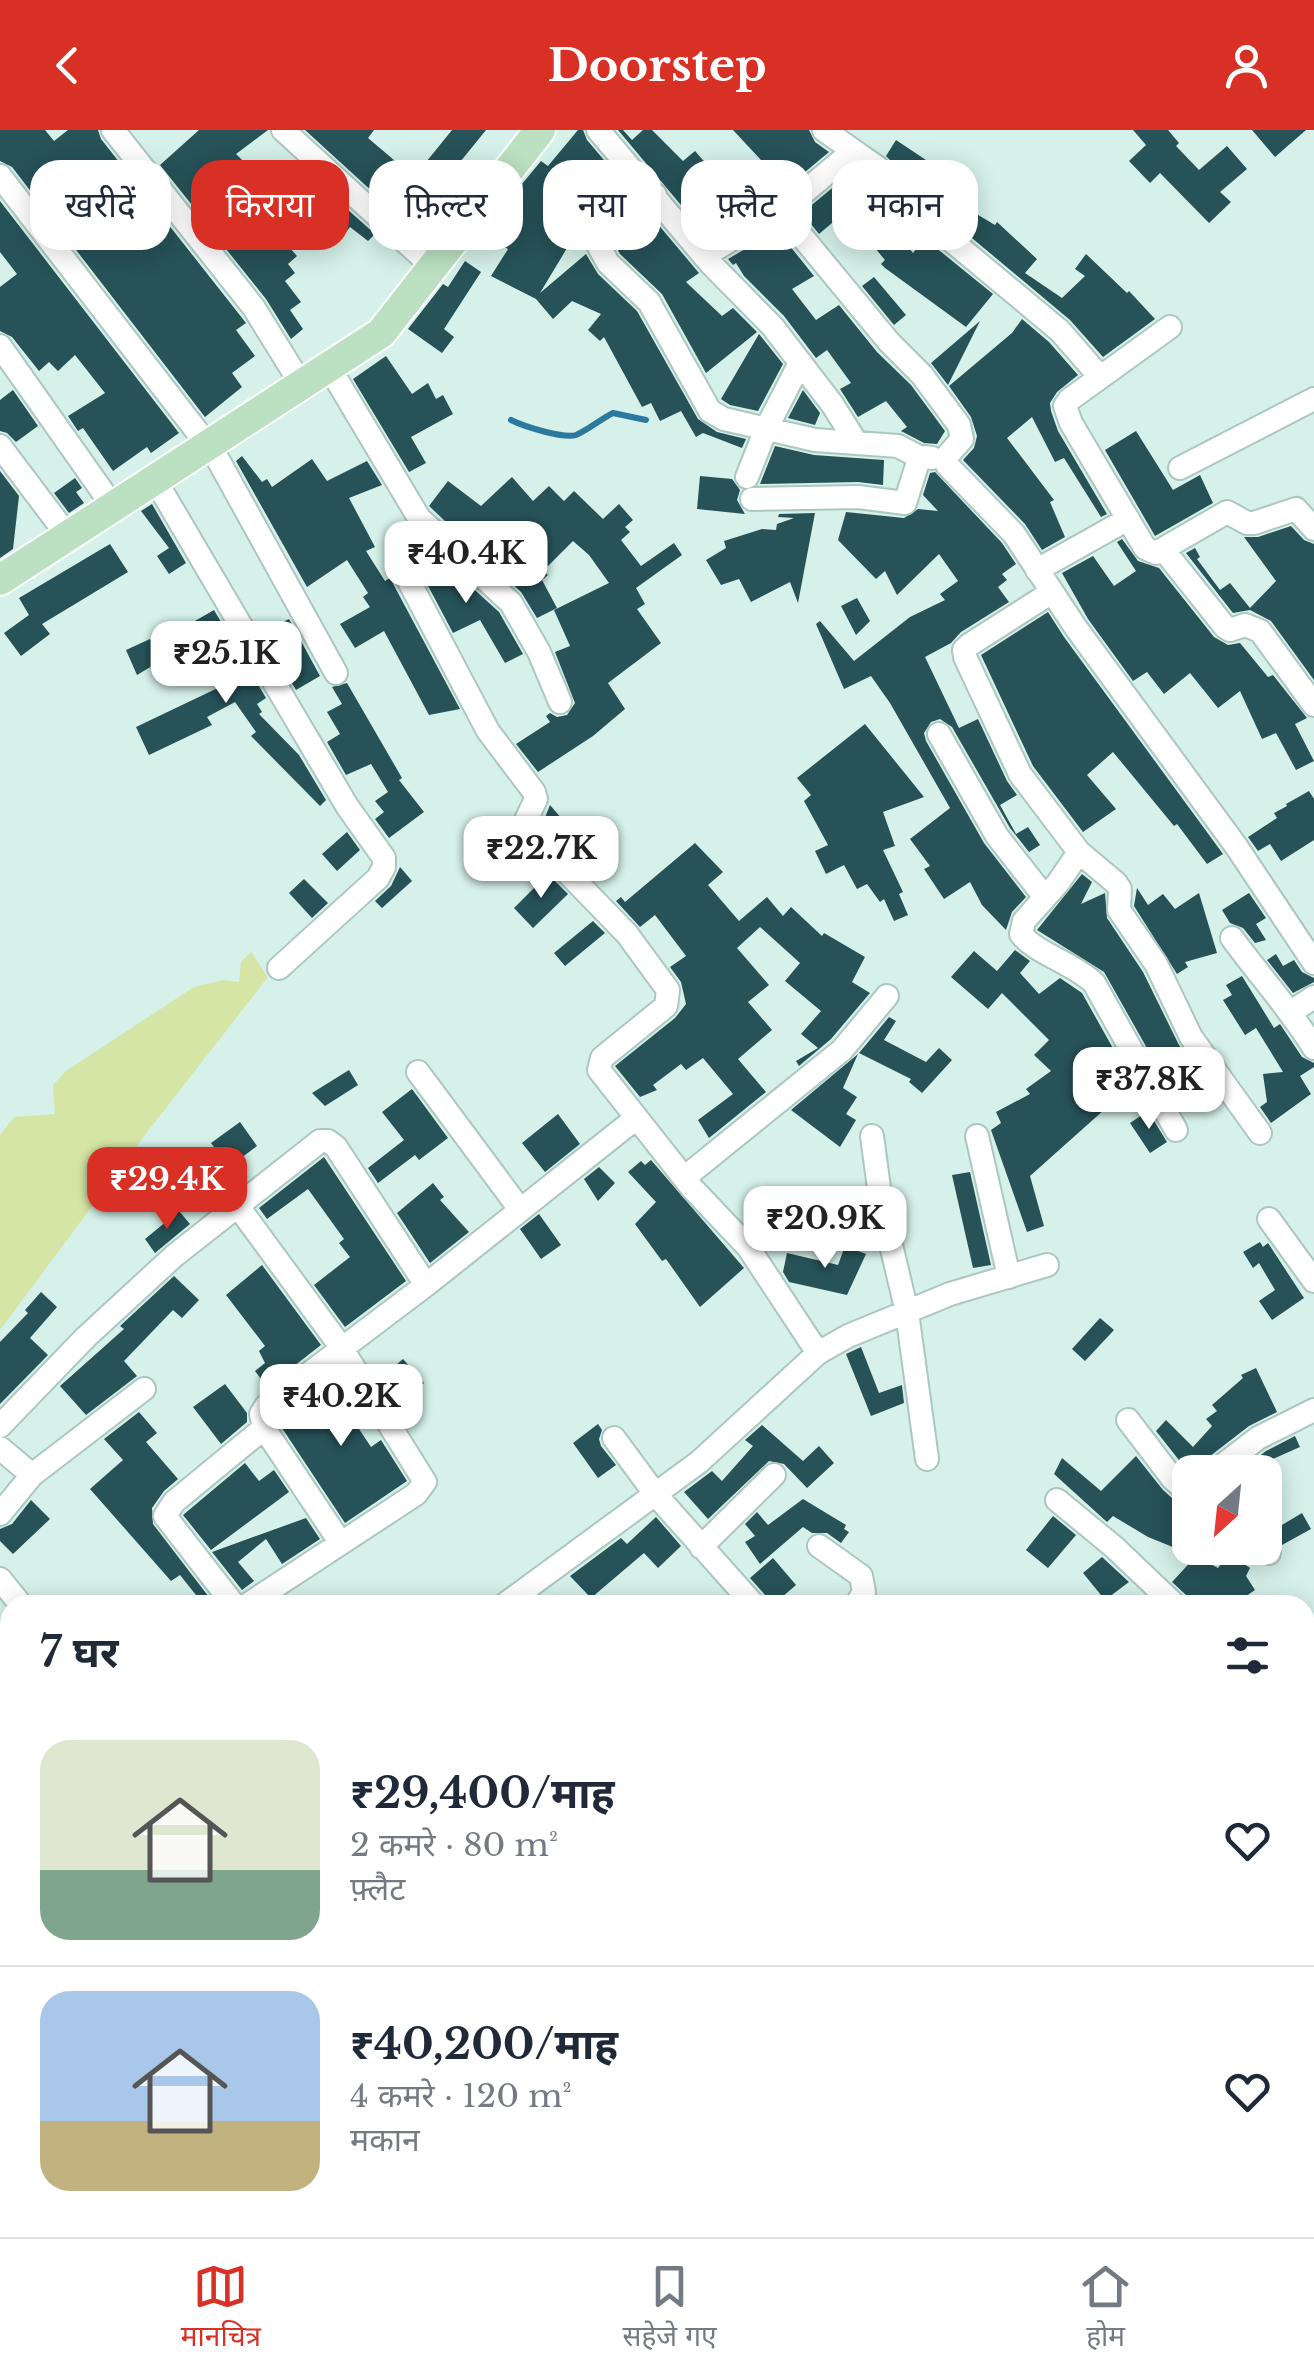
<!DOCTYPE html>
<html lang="hi">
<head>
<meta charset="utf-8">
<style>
	body { margin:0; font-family:"Libre Baskerville","Noto Sans Devanagari",serif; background:#f6f6f7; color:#1f2937; height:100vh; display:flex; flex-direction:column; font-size:38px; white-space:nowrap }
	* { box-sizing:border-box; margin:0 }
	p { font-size:32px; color:#747a83 }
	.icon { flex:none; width:55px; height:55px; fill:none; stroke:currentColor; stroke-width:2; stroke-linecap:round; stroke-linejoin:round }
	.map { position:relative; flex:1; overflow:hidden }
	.sheet { position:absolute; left:0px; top:1465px; width:1315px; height:642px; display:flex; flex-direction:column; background:#fff; border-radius:30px 30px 0 0; box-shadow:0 5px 25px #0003 }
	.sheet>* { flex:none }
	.guide { position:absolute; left:30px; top:30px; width:1255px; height:90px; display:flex; gap:20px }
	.needle { width:65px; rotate:207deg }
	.fabs { position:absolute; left:1172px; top:1325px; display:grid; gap:20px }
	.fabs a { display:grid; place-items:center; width:110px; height:110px; border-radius:20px; background:#fff; box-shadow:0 5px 25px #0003; font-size:50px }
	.price { position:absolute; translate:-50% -85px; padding:0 22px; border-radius:20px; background:#fff; color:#222; font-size:32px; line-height:65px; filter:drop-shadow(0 2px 5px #0008) }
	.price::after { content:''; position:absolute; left:50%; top:60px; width:30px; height:22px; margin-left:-15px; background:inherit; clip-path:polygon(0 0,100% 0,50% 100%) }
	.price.current { background:#d93025; color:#fff }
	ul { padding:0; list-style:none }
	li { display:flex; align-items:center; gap:30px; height:250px; padding:0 40px }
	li+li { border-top:2px solid #e0e1e3 }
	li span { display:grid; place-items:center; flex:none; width:280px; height:200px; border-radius:30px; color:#555 }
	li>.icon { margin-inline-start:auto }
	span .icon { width:120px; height:120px; fill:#fffc; stroke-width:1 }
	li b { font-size:42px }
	h2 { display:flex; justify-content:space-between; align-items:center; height:120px; padding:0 40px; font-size:42px }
	.tag { padding:0 35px; border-radius:30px; background:#fff; box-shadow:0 5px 25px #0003; font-size:35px; line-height:90px }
	.tag.current { background:#d93025; color:#fff }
	header { display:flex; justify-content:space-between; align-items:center; height:130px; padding:0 40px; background:#d93025; color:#fff; font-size:45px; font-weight:700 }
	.dock { display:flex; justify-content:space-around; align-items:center; height:140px; border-top:2px solid #e0e1e3; background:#fff; font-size:28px; color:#747a83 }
	.dock a { display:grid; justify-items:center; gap:5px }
	.dock .current { color:#d93025 }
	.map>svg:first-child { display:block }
</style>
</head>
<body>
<header><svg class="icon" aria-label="back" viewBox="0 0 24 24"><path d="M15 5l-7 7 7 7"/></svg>Doorstep<svg class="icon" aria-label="person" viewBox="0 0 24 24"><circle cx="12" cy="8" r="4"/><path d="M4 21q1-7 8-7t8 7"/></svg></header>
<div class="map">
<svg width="1314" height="2107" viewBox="0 0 1314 2107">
	<rect width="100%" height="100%" fill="#d5f1e9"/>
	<!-- green -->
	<path fill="#d5e5a5" d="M251,822L268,847L148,1001L0,1200V1005L14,987L55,984L53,955L66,941L194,857L223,850L239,852L241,832Z"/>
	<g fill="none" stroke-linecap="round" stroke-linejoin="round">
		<!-- stream -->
		<path stroke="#2b799e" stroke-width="6" d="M511,290C523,296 563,309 576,305C588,300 601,289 613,283L646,290"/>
	</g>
	<!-- building -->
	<path fill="#265258" d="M0,0H45L54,11L68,0H98L101,9L246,193L236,200L255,226L232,243L242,257L205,287L12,37L0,31Z
		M199,0H268L236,24L290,77L271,97L297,126L288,134L295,143L285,151L301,172L290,180L303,199L291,209L266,169L210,99L224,86L204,64L192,75L160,35Z
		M305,0H374L368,8L414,47L452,0H486L409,95Z
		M578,0H583L587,10L631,62L624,67L608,50L540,163L586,124L598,144L637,181L698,289L717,302L746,309L742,318L703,303L696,307L681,281L660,291L651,273L642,277L604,207L600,211L588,200L601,184L572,171L553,189L536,169L491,146L508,119L490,108L500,89L517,60L541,31L548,36Z
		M618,0H623L632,10L643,0H652L683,31L695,21L709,37L705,41L727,74L773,43L733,0H809L815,12L829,22L780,63L707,106Z
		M1133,0H1168L1179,13L1176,16L1199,40L1227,16L1247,39L1220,62L1231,72L1209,93L1160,43L1150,53L1129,31L1146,15Z
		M1252,0H1306L1275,27Z
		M896,10L932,34L927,42L958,62L953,70L995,95L997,92L1037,129L1025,143L1062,168L1085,146L1075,139L1086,124L1127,163L1129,161L1155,189L1103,227L1070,190L942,83L886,26Z
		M854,40L887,69L876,78L913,123L924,108L993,164L966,197L885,138L881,134L885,130L845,82L819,104L802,83Z
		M318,53L375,104L368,111L350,97L343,106L326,92L335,81L312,59Z
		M0,71L179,303L151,323L147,317L113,341L83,298L78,301L68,286L105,263L75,225L58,241L49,232L39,241L12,207L0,201V157L17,144L0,122Z
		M651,86L699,143L686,152L722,186L733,178L757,202L706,243L662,164L620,124L614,113L619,106Z
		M777,100L814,146L792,159L816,190L839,175L877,222L911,255L945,301L937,314L924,313L901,301L907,297L886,271L858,287L840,259L851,253L827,220L816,228L784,186L744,146L736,133L733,135L728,129Z
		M465,131L481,142L444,199L454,207L442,223L408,199L443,154L448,157Z
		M874,147L906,185L894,195L862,156Z
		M1022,189L1049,212L1078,245L1057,262L1050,273L1051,281L1058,301L1107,384L1101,387L1064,328L1055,332L1032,287L1007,308L1054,370L1050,372L1065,407L1042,420L1025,394L963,330L974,318L977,306L971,287L949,256L1012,203Z
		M980,191L948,255L931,233Z
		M759,204L783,234L758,281L730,275L721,269Z
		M386,226L412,264L428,253L436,269L443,265L453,284L411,307L426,333L409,342L353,249Z
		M13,260L38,296L16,312L7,303L0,301V270Z
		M803,260L820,283L815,295L788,288Z
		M1136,301L1173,360L1200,345L1213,373L1155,406L1105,320Z
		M775,316L814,325L884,330L883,355L858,352L760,354Z
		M242,326L262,352L267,349L272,357L312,329L327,351L367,331L382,355L349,368L375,417L366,421L385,451L390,448L460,579L429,585L384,501L355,518L340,494L370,477L363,467L368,463L347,430L307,457L236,331Z
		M0,341L19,366L13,419L0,428Z
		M935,342L1002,413L1016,434L1002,444L1007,450L998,457L1009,472L961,502L951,513L925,527L959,598L978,589L1007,651L1017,665L1000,675L1016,704L1028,697L1040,715L1029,722L1010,698L952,597L940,589L931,592L924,603L926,611L984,713L1026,767L1012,782L1006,800L982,775L970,752L944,769L924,739L930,736L910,709L950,678L890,573L871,546L844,559L816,494L820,491L854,531L910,487L945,470L940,464L958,451L939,424L897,465L885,441L876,449L838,410L846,382L904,388L918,379L938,381L923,365L930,343Z
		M700,346L732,349L740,360L737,370L745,384L697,379Z
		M512,347L533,371L549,356L564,371L574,361L603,389L619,374L633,390L625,397L630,402L621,410L641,436L674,413L682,425L636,458L645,474L637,479L661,513L608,553L625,579L593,606L538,642L516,614L550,592L546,586L550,583L557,587L567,585L575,573L555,522L570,516L554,480L609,453L589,425L573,411L543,441L548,445L542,450L557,478L537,488L521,462L429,376L448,351L481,376Z
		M75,348L82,358L76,362L84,373L69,383L54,363Z
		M152,374L186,433L169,444L157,426L169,418L141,381Z
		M815,383L798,473L790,452L751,472L739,449L721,455L706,430L726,418L724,411L762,399L776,400L777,394L794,388L778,387L779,384Z
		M1291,396L1304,410L1314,414V550L1271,491L1250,480L1233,483L1186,423L1195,418L1200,427L1197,429L1220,460L1230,453L1250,478L1276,451L1244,407H1258Z
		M1122,409L1138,431L1159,438L1214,507L1228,515L1240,513L1268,547L1273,545L1307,588L1295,594L1314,631L1296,640L1276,603L1262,609L1240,561L1218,578L1190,543L1164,564L1147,542L1133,551L1088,489L1062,443L1093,426L1114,456L1136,441L1117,412Z
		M110,414L128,442L42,494L50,504L21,526L4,503L29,485L19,468Z
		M433,422L499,482L523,524L505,533L480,490L453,503L417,435Z
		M857,468L870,491L856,505L841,476Z
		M214,480L266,568L257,574L262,582L259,584L299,625L326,670L320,676L251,606L256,602L235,572L207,587L212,595L149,625L136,597L224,555L188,495Z
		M1048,482L1064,507L1223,724L1207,734L1177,694L1174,696L1113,622L1087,645L1116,679L1083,702L1033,636L981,525Z
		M289,489L320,546L296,560L262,502Z
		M150,509L162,530L137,545L126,520Z
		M347,553L402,648L399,650L424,682L389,708L375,689L384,682L375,671L388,662L371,634L346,645L327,612L340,604L327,582L342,574L332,557Z
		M865,594L924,667L883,682L895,716L883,720L903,762L899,764L908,785L894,791L884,769L880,772L867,754L857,759L844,735L826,744L815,721L828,715L804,671L811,665L797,648Z
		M1309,661L1314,669V710L1281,731L1270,714L1258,721L1248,707L1277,688L1274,683L1287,676L1286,674Z
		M550,675L574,703L568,708L594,740L589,744L542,695Z
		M347,702L360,720L337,741L322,724Z
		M695,713L723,742L708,755L739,791L767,767L783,786L791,777L822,806L824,803L865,827L852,852L870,863L831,909L799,936L796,931L818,918L801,904L821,881L785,851L800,833L760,797L737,818L769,855L748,872L772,900L738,929L766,962L709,1008L698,990L733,964L703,928L686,940L681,934L653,955L657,960L640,967L615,936L675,888L686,874L681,852L670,837L686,826L655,785L640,797L616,771L621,767L625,772Z
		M400,737L412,751L382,778L375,771L391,756Z
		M548,744L568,764L533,798L514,778Z
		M1082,744L1092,752L1081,774L1105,763L1107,788L1143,842L1179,915L1218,971L1208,980L1200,970L1187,980L1174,966L1104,842L1037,800Z
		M304,749L328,773L312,788L289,763Z
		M1137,758L1148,775L1163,764L1175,779L1199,763L1217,823L1185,832L1188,837L1177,844L1134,776Z
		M1249,763L1266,788L1256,794L1266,810L1255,813L1243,798L1230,793L1222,780Z
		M593,791L605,803L565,836L554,823Z
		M1015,820L1030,831L1020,843L1039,864L1060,848L1082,863L1133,954L1030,1046L1044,1096L1027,1102L991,1000L1001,993L996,982L1030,964L1026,959L1051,941L1034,925L1049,910L1002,863L988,879L951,847L974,821L997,841Z
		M1276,824L1283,836L1294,830L1302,842L1314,848V852L1293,863L1267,830Z
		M1242,846L1274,898L1280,894L1302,927L1314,933V937L1300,946L1311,964L1271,993L1260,977L1267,972L1263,944L1283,942L1256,898L1245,905L1223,870L1232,865L1226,855Z
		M889,887L896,891L884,910L926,932L939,918L952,930L922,963L909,952L911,949L859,923Z
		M858,924L843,958L857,967L846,984L856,990L840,1017L791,980Z
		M349,940L358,955L325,976L312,963Z
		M412,959L448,1008L419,1030L415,1025L378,1053L368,1038L404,1010L382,982Z
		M1148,981L1167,1012L1150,1023L1130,993Z
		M558,984L580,1014L545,1042L522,1013Z
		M240,992L257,1016L229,1037L211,1013Z
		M324,1027L406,1151L345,1197L314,1155L350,1127L339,1113L344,1109L308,1059L267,1089L259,1078Z
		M651,1030L744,1138L700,1177L666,1129L662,1131L635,1094L656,1072L628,1042L641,1031L645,1035Z
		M599,1037L615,1053L598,1071L584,1049Z
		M970,1042L991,1135L973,1138L952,1045Z
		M433,1053L444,1067L440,1070L469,1102L430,1133L397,1083Z
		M179,1081L190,1094L155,1123L145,1109Z
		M539,1084L561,1115L541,1129L520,1099Z
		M1260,1112L1263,1117L1268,1113L1304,1168L1272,1190L1259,1171L1275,1160L1259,1133L1253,1138L1243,1122Z
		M845,1116L866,1124L847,1165L789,1152L783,1142L787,1123L838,1135Z
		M262,1135L321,1215L267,1257L255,1241L265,1233L259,1221L265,1216L226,1165Z
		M174,1146L199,1170L182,1188L173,1180L124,1231L137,1246L86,1285L60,1256L124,1199L120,1196Z
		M41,1162L57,1177L30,1208L48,1225L0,1274V1212L28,1183L25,1180Z
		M1100,1188L1114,1200L1085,1231L1072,1219Z
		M861,1217L879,1263L902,1255L904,1273L871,1286L846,1224Z
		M403,1229L424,1253L396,1277L374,1241L381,1248Z
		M1256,1238L1277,1282L1249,1296L1205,1330L1199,1342L1190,1344L1156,1301L1166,1290L1193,1317L1212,1296L1206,1289L1217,1281L1212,1275L1243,1248L1241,1245Z
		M338,1240L359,1274L347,1281L371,1317L381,1310L407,1351L345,1393L280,1295L293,1285L288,1278Z
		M225,1254L247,1283V1292L221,1314L193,1277Z
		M139,1282L157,1303L146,1312L178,1349L164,1361L152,1378L153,1394L215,1475H204L180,1445L171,1451L90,1359L123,1330L104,1309Z
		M598,1294L602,1300L599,1309L601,1316L616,1335L598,1348L573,1313Z
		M762,1295L803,1331L819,1316L834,1333L807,1358L784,1334L769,1331L708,1389L684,1362L712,1341L722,1351L753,1316L745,1310Z
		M1295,1306L1300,1317L1243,1342L1242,1340L1266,1321Z
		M1136,1326L1163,1360L1180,1375L1190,1379V1424L1148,1407L1113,1386L1107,1392L1054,1344L1062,1328L1101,1361Z
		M245,1333L259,1351L274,1340L289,1362L211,1420L183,1385Z
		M803,1369L846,1395L844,1399L849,1402L841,1413L827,1403H812L803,1397L760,1434L745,1412L755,1406L745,1394L757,1382L768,1395Z
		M31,1370L50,1389L13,1424L0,1411V1399L12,1394Z
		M1302,1383L1311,1399L1282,1415L1267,1404Z
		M1053,1386L1076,1405L1048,1438L1026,1420Z
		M656,1387L681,1416L658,1438L644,1423L591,1468L570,1446L621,1408L627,1414Z
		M306,1388L320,1409L282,1434L266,1409L238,1432L254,1451L242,1460L212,1422Z
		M1229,1423L1250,1438L1246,1446L1255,1460L1233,1475H1190L1186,1465L1172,1452L1196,1426L1218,1438Z
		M1102,1427L1129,1452L1105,1470L1083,1443Z
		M773,1428L796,1455L773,1475H769L765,1465L750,1448Z"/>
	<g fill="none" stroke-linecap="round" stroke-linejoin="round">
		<!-- minor casing -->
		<g stroke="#acc7c0" stroke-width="26">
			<path id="minor" d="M113,0L254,178L301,254
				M283,0L433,137
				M598,0L711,134L773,197L832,274L856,312
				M824,0L878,38L929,92L1060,201L1100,247
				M0,46L216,326L336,543
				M655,65L608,95L597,113L608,133L649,172L710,281L724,289L815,310L898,316L921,328
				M781,81L889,212L922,245L959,295L962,309L947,326V335L1014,404L1076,498L1236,716L1314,833
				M704,126L789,75L853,21
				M1170,197L1069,270L1065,276L1071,293L1145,418L1156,423L1227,382L1247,393H1254L1296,379L1314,399
				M0,216L112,375
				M329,237L419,388L511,473L539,522L560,572
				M0,316L67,405
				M1180,338L1314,269
				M747,347L766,299L800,233
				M154,348L347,676L384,728V737L378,748L279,838
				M752,369L858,367L905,373L918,332L925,327L932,328
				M1163,419L1225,497L1230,500L1245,495L1260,501L1314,575
				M402,438L488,601L534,662L536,669L526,690L528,702L627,804L668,860L666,876L602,928L599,940L692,1058L748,1117L818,1223
				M1037,440L1128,389
				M1052,462L969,515L964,520L965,527L1020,644L1079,722L1116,753L1120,759L1119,780L1156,834L1191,907L1260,1003
				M939,604L997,706L1044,766
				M1079,722L1058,753L1024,791L1021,804C1035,823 1073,833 1094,853L1176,1000
				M1232,808C1259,845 1290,879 1314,918
				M1291,882L1314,867
				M418,942L519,1078
				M872,1006L881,1073L907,1182L927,1329
				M977,1006L1009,1147
				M684,1048L842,920L887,866
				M237,1075L341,1217L425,1352L416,1364L247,1475
				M1269,1089L1314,1151
				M1128,1290L1173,1349L1190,1364
				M0,1296L86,1207L174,1126L320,1011H328L336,1017L426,1155
				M614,1308L656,1365L754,1475
				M0,1318L32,1345
				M1214,1342L1258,1308L1314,1280
				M1057,1370L1114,1417L1175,1475
				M0,1384L32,1345L144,1259
				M340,1412L264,1298L261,1284L266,1276L426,1155L635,989
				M819,1416L861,1446L864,1462L856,1475
				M701,1417L774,1345
				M1261,1418L1269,1423
				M0,1449L21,1475
				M234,1475L165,1386L174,1372L264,1298
				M504,1475L699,1332L818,1223L848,1206L950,1164L1047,1135
				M1305,1506L1314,1502
				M0,1521L10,1511
				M1305,1651L1314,1647
				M1305,1707L1314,1704
				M0,1758L10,1762
				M1305,1813L1314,1809
				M0,1885L10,1889
				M0,1932L10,1909
				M0,2067L10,2077
				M31,2098L41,2107
				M237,2098L247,2107
				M538,2098L544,2107
				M776,2098L781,2107
				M882,2098L885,2107
				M340,2107L349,2098
				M515,2107L522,2098
				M596,2107L610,2098"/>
		</g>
		<!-- major casing -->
		<g stroke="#fff" stroke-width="34">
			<path id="major" d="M0,450L381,203L540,0"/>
		</g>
		<!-- minor -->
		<use href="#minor" stroke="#fff" stroke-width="22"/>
		<!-- major -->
		<use href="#major" stroke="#bce0c2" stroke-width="30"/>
	</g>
</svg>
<div class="fabs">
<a><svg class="needle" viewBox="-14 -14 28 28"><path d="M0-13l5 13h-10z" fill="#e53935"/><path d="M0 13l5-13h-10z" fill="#747a83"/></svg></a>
</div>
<b class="price" style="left:466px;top:476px">₹40.4K</b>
<b class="price" style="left:226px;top:576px">₹25.1K</b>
<b class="price" style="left:541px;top:771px">₹22.7K</b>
<b class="price" style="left:1149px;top:1002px">₹37.8K</b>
<b class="price current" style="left:167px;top:1102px">₹29.4K</b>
<b class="price" style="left:825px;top:1141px">₹20.9K</b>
<b class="price" style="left:341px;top:1319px">₹40.2K</b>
<div class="guide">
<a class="tag">खरीदें</a>
<a class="tag current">किराया</a>
<a class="tag">फ़िल्टर</a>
<a class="tag">नया</a>
<a class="tag">फ़्लैट</a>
<a class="tag">मकान</a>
</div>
<section class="sheet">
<h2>7 घर<svg class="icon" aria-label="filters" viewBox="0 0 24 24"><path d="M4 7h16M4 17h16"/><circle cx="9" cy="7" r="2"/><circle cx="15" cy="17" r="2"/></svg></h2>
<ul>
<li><span style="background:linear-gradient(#dfe7d0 65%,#7fa58c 0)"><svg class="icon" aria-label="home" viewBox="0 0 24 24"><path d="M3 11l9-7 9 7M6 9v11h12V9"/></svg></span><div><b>₹29,400/माह</b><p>2 कमरे · 80 m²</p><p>फ़्लैट</p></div><svg class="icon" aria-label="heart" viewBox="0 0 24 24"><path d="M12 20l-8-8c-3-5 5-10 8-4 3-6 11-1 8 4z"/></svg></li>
<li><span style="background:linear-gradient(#a9c7e8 65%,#c2b280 0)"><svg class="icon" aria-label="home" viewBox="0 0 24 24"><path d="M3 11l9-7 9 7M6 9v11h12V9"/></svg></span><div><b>₹40,200/माह</b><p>4 कमरे · 120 m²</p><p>मकान</p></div><svg class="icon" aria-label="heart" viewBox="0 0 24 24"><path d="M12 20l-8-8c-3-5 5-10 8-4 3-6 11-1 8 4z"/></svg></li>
</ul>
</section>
</div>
<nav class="dock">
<a class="current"><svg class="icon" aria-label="map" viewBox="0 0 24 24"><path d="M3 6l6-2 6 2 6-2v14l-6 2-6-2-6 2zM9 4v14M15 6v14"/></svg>मानचित्र</a>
<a><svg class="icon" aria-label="saved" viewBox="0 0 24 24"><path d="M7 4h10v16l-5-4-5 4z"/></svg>सहेजे गए</a>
<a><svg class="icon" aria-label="home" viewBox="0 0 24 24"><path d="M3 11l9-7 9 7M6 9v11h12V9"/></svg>होम</a>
</nav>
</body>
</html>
